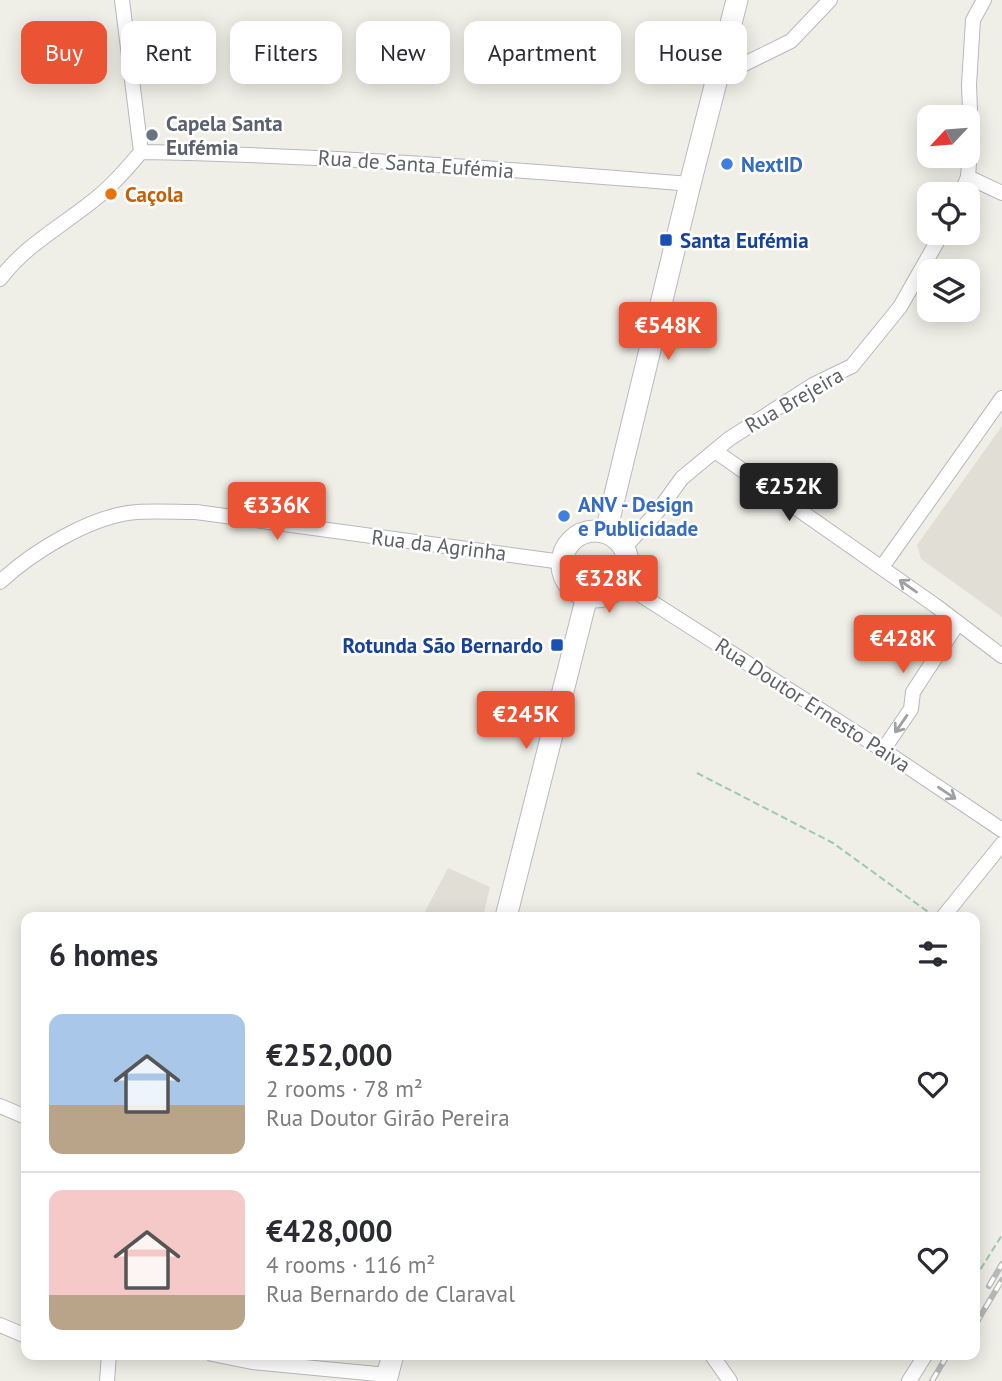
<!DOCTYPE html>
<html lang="en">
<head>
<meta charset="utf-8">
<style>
	body { margin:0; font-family:"PT Sans",sans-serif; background:#f2f2f3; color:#2b2b33; height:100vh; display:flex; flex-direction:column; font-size:26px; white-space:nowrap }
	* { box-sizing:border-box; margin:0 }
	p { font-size:23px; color:#7c7c81 }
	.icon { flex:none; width:38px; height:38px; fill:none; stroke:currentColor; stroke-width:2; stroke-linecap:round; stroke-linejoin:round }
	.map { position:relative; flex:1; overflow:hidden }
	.sheet { position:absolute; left:21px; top:912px; width:959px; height:448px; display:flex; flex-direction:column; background:#fff; border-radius:14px; box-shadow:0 4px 18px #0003 }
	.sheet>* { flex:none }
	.guide { position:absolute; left:21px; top:21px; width:961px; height:63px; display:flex; gap:14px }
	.needle { width:46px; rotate:244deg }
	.controls { position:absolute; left:917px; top:105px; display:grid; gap:14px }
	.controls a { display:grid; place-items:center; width:63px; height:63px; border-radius:14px; background:#fff; box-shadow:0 4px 18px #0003; font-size:35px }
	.price { position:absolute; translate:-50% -60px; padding:0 16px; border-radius:7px; background:#ea5333; color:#fff; font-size:23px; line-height:46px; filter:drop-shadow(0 2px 4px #0008) }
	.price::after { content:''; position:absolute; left:50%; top:42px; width:21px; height:16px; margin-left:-10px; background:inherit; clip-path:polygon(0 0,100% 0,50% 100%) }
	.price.current { background:#222; color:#fff }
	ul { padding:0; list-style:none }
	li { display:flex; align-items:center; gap:21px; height:175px; padding:0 28px }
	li+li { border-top:2px solid #e1e1e2 }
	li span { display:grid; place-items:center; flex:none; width:196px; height:140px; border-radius:14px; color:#555 }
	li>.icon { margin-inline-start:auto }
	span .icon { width:84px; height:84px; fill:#fffc; stroke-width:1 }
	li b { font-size:30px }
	h2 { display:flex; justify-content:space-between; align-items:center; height:84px; padding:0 28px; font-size:30px }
	.pill { padding:0 24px; border-radius:14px; background:#fff; box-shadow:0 4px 18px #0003; font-size:24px; line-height:63px }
	.pill.current { background:#ea5333; color:#fff }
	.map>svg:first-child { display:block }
</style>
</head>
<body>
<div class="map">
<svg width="1002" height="1381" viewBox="0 0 1002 1381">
	<rect width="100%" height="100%" fill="#f0efe7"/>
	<!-- education -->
	<path fill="#e0ded5" d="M1002,426V617L921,559L917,545Z
		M448,868L490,887L483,917H422Z"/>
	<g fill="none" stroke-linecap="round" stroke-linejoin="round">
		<!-- street casing -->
		<g stroke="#b7b8bd" stroke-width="16">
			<path id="street" d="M122,0L141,152
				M718,77L791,41L830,0
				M141,152C324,155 507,169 690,184
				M968,177L1002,193
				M961,194L968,177L971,136L969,85L973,20L984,0
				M0,279C27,243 66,224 100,195C115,183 128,167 141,152
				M715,451L936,606L1002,656
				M624,548L658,511L682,478L729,439L813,385L852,366L900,307L942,233
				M882,567L1002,398
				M0,582C32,552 92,515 137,512C156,511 176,512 196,512L562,562
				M622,583L883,750L1002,830
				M883,750L911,709L913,692L958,623
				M943,917L1002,844
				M0,1106L26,1117
				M0,1325L26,1336
				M212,1354L252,1362L388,1375
				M711,1354L730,1381
				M107,1381L109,1354
				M909,1381L926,1354"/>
		</g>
		<!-- secondary casing -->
		<g stroke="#b8bac0" stroke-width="23">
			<path id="secondary" d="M562 564a33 33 0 1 1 66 0a33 33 0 1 1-66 0Z
				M606,532L690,184L737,0
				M506,917L587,596
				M386,1381L393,1354"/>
		</g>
		<!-- path -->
		<path stroke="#9dc9ae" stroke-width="2" stroke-dasharray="7 3.5" stroke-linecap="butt" d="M697,773L833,843L931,914
			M975,1278L1002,1235"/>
		<!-- street -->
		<use href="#street" stroke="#fff" stroke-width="14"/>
		<!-- secondary -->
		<use href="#secondary" stroke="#fff" stroke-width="21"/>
		<!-- rail casing -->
		<g stroke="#b7b8b8" stroke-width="6">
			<path id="rail" d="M989,1286L1002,1264
				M975,1325L1002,1280
				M932,1381L948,1354"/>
		</g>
		<!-- rail -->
		<use href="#rail" stroke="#fff" stroke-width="3.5" stroke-dasharray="10" stroke-linecap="butt"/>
	</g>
	<!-- one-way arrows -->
	<defs><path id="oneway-shaft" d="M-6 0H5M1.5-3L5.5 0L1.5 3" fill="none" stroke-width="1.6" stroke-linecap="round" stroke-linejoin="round" transform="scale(1.75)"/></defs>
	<g stroke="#9ea0a4">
		<use href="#oneway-shaft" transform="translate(908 586) rotate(-145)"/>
		<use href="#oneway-shaft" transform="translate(901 724) rotate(125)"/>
		<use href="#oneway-shaft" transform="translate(947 793) rotate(34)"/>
	</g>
	<!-- markers -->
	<circle fill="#6b7280" stroke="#fff" stroke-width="2.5" cx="152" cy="135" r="7"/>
	<g fill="#3f7fe0" stroke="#fff" stroke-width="2.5">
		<circle cx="727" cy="164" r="7"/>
		<circle cx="564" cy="516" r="7"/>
	</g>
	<circle fill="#e8710a" stroke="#fff" stroke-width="2.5" cx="111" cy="194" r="7"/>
	<g fill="#1a4fb4" stroke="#fff" stroke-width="2.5">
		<rect x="659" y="233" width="14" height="14" rx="3.5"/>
		<rect x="550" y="638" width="14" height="14" rx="3.5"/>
	</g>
	<g text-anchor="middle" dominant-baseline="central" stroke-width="5" stroke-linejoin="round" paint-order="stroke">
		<!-- worship labels -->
		<g font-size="21" font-weight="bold" fill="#5b616d" stroke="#fff" text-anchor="start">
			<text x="166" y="123">Capela Santa<tspan x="166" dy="24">Eufémia</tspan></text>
		</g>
		<!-- street labels -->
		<g font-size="21" fill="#5e6167" stroke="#fff">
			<text transform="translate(416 164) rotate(4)">Rua de Santa Eufémia</text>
			<text transform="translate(794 400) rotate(-30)">Rua Brejeira</text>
			<text transform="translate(439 545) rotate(7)">Rua da Agrinha</text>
			<text transform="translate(813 705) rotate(33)">Rua Doutor Ernesto Paiva</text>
		</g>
		<!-- shop labels -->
		<g font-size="21" font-weight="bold" fill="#366cbe" stroke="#fff" text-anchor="start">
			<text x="741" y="164">NextID</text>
			<text x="578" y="504">ANV - Design<tspan x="578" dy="24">e Publicidade</tspan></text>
		</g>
		<!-- food labels -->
		<g font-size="21" font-weight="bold" fill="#c56008" stroke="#fff" text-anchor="start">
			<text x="125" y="194">Caçola</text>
		</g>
		<!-- transit labels -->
		<g font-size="21" font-weight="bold" fill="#164399" stroke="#fff" text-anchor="start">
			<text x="680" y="240">Santa Eufémia</text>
			<text x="543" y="645" text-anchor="end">Rotunda São Bernardo</text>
		</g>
	</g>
</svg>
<div class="controls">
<a><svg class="needle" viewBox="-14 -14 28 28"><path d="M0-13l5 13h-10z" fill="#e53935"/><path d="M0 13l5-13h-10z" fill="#7c7c81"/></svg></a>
<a><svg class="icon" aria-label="locate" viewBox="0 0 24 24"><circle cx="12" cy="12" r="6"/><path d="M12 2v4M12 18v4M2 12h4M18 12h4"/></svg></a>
<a><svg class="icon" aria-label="layers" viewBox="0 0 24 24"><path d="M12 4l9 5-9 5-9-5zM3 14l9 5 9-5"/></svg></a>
</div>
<b class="price" style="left:668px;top:362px">€548K</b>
<b class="price current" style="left:789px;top:523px">€252K</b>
<b class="price" style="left:277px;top:542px">€336K</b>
<b class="price" style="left:609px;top:615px">€328K</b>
<b class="price" style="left:903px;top:675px">€428K</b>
<b class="price" style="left:526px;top:751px">€245K</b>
<div class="guide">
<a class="pill current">Buy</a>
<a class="pill">Rent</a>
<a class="pill">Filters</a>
<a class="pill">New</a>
<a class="pill">Apartment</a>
<a class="pill">House</a>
</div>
<section class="sheet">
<h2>6 homes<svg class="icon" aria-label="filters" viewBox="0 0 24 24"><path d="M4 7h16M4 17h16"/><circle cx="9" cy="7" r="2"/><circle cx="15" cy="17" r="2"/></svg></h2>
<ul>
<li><span style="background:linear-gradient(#a9c7e8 65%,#b9a48a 0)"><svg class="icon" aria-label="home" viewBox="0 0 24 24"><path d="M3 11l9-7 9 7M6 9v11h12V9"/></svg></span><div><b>€252,000</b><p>2 rooms · 78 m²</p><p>Rua Doutor Girão Pereira</p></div><svg class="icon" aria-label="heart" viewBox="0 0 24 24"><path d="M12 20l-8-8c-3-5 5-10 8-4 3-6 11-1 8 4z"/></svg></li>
<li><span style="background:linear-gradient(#f6c9c9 75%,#b9a48a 0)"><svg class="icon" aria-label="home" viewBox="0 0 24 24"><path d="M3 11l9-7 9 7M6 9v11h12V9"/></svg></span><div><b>€428,000</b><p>4 rooms · 116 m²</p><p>Rua Bernardo de Claraval</p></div><svg class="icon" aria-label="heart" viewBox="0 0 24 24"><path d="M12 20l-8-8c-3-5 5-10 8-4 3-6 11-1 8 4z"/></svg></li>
</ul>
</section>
</div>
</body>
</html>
